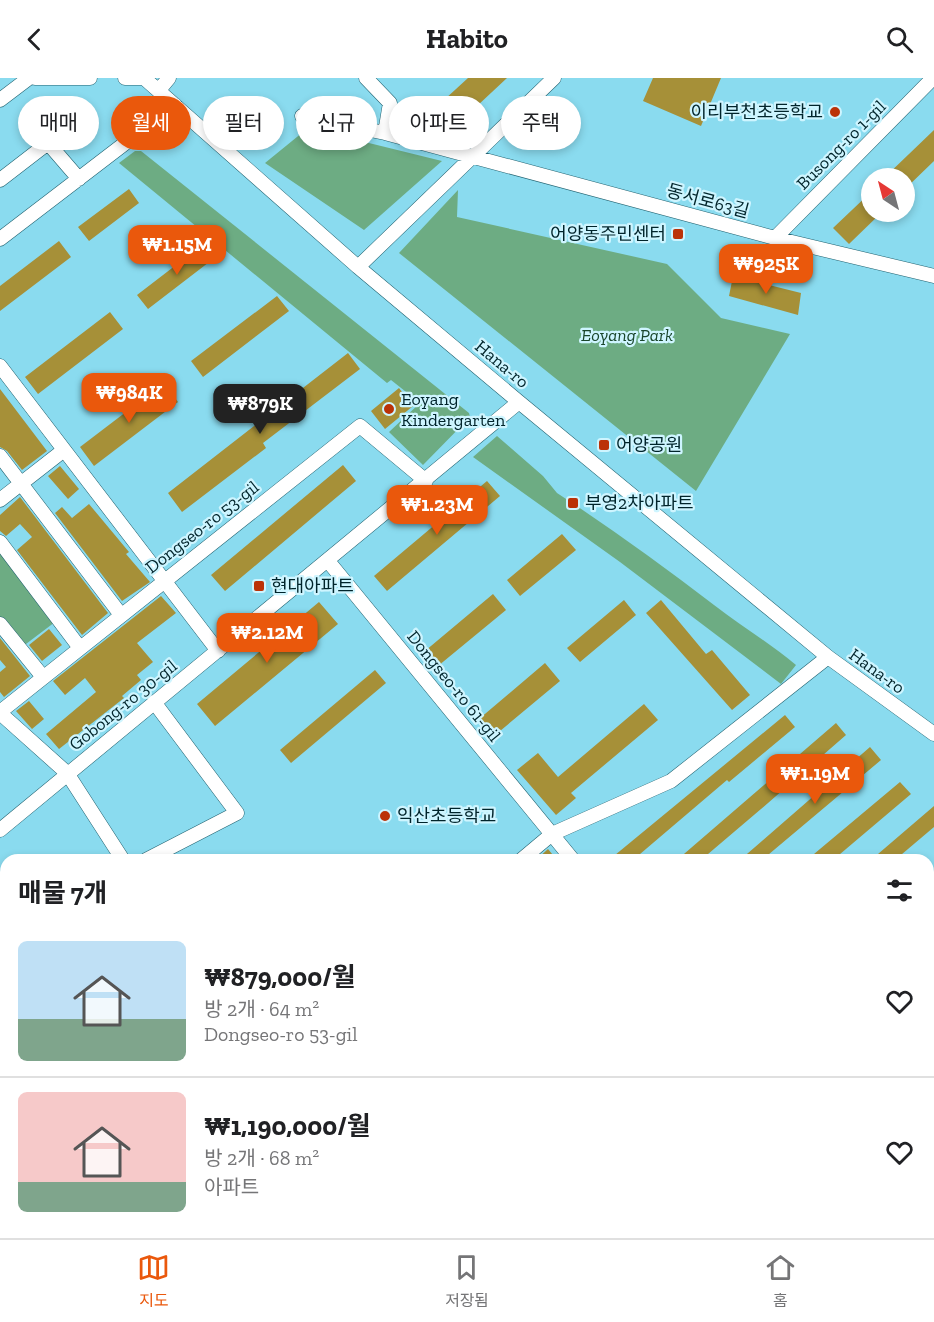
<!DOCTYPE html>
<html lang="ko">
<head>
<meta charset="utf-8">
<style>
	body { margin:0; font-family:"Zilla Slab","Noto Sans KR",serif; background:#f2f2f2; color:#202124; height:100vh; display:flex; flex-direction:column; font-size:22px; white-space:nowrap }
	* { box-sizing:border-box; margin:0 }
	p { font-size:20px; color:#757577 }
	.icon { flex:none; width:33px; height:33px; fill:none; stroke:currentColor; stroke-width:2; stroke-linecap:round; stroke-linejoin:round }
	.map { position:relative; flex:1; overflow:hidden }
	.sheet { position:absolute; left:0px; top:776px; width:934px; height:386px; display:flex; flex-direction:column; background:#fff; border-radius:18px 18px 0 0; box-shadow:0 3px 9px #0003 }
	.sheet>* { flex:none }
	.banner { position:absolute; left:18px; top:18px; width:600px; height:54px; display:flex; gap:12px }
	.needle { width:39px; rotate:324deg }
	.tools { position:absolute; left:861px; top:90px; display:grid; gap:12px }
	.tools a { display:grid; place-items:center; width:54px; height:54px; border-radius:50%; background:#fff; box-shadow:0 3px 9px #0003; font-size:30px }
	.price { position:absolute; translate:-50% -51px; padding:0 14px; border-radius:12px; background:#ea580c; color:#fff; font-size:20px; line-height:39px; filter:drop-shadow(0 2px 3px #0008) }
	.price::after { content:''; position:absolute; left:50%; top:36px; width:18px; height:14px; margin-left:-9px; background:inherit; clip-path:polygon(0 0,100% 0,50% 100%) }
	.price.on { background:#222; color:#fff }
	ul { padding:0; list-style:none }
	li { display:flex; align-items:center; gap:18px; height:150px; padding:0 18px }
	li+li { border-top:2px solid #e0e0e0 }
	li span { display:grid; place-items:center; flex:none; width:168px; height:120px; border-radius:9px; color:#555 }
	li>.icon { margin-inline-start:auto }
	span .icon { width:72px; height:72px; fill:#fffc; stroke-width:1 }
	li b { font-size:26px }
	h2 { display:flex; justify-content:space-between; align-items:center; height:72px; padding:0 18px; font-size:26px }
	.tag { padding:0 21px; border-radius:27px; background:#fff; box-shadow:0 3px 9px #0003; font-size:21px; line-height:54px }
	.tag.on { background:#ea580c; color:#fff }
	header { display:flex; justify-content:space-between; align-items:center; height:78px; padding:0 18px; background:#fff; font-size:27px; font-weight:700 }
	.menu { display:flex; justify-content:space-around; align-items:center; height:84px; border-top:2px solid #e0e0e0; background:#fff; font-size:16px; color:#757577 }
	.menu a { display:grid; justify-items:center; gap:3px }
	.menu .on { color:#ea580c }
	.map>svg:first-child { display:block }
</style>
</head>
<body>
<header><svg class="icon" aria-label="back" viewBox="0 0 24 24"><path d="M15 5l-7 7 7 7"/></svg>Habito<svg class="icon" aria-label="search" viewBox="0 0 24 24"><circle cx="10" cy="10" r="6"/><path d="M15 15l6 6"/></svg></header>
<div class="map">
<svg width="934" height="1160" viewBox="0 0 934 1160">
	<rect width="100%" height="100%" fill="#8adbef"/>
	<!-- green -->
	<path fill="#6dac83" d="M308,50L442,83L364,152L265,85Z
		M135,73H141L469,335L470,339L423,387L389,354L420,325L391,302L387,305L119,85Z
		M458,112L457,139L667,186L721,240L790,256L696,413L399,175Z
		M497,358L543,398L557,415C611,450 663,488 714,527C741,548 770,565 796,587L781,606L620,484L473,379Z
		M0,472L55,544L22,569L0,540Z
		M934,929V1006L929,1010V933Z
		M674,1155H751L745,1160H667Z"/>
	<!-- building -->
	<path fill="#a69038" d="M468,0H507L462,42L444,22Z
		M653,0H721L701,48L643,23Z
		M934,52V83L904,112V100H884Z
		M129,111L139,125L89,163L78,149Z
		M872,113V134H882L849,166L833,150Z
		M59,163L71,179L0,233V208Z
		M206,164L217,178L148,231L137,217Z
		M733,198L801,215L798,237L729,218Z
		M277,218L289,233L203,299L191,283Z
		M110,234L123,251L38,316L25,299Z
		M348,275L360,291L263,365L266,370L182,434L168,415Z
		M164,305L178,324L94,388L80,369Z
		M399,310L413,328L385,351L371,333Z
		M0,311L47,373L22,392L7,373L0,369Z
		M343,387L356,403L225,513L211,497Z
		M60,388L79,411L68,421L48,398Z
		M487,403L500,418L387,513L374,498Z
		M20,419L108,535L82,557L17,472L32,459L20,446L6,458L0,453V437Z
		M89,426L129,474L126,476L150,504L122,523L55,435L62,429L72,440Z
		M562,456L576,472L520,518L507,502Z
		M493,516L506,532L438,588L425,573Z
		M161,518L176,535L137,565L153,584L137,597L141,602L122,618L124,620L59,671L46,656L96,614L85,600L65,617L53,603Z
		M624,522L636,537L580,584L567,570Z
		M661,522L706,576L712,572L750,617L732,632L646,535Z
		M319,524L338,546L215,648L197,626Z
		M49,551L62,567L42,583L29,567Z
		M0,560L30,598L4,619L0,614V594L6,589L0,582Z
		M545,585L560,603L494,658L479,641Z
		M375,592L386,605L291,685L280,672Z
		M29,623L44,641L32,651L16,633Z
		M644,626L658,642L571,715L576,720L556,737L517,692L538,675L558,699Z
		M785,637L795,649L729,704L727,702L633,782H609Z
		M836,645L846,657L761,731L701,782H677Z
		M870,669L881,682L762,782H740Z
		M900,704L911,716L833,782H818L814,776Z
		M934,728V749L895,782H871Z
		M548,771L557,782H536Z"/>
	<g fill="none" stroke-linecap="round" stroke-linejoin="round">
		<!-- minor casing -->
		<g stroke="#226270" stroke-width="15">
			<path id="minor" d="M35,0H90
				M125,0H145
				M144,0L358,189L519,324L828,579L934,656
				M366,0L390,25L385,55
				M159,12L169,0
				M0,22L29,0
				M302,38L385,55L775,160L934,198
				M0,102L48,65L79,101
				M775,160L933,0
				M0,161L175,27
				M358,189L554,0
				M0,288L218,573
				M0,378L121,537
				M0,422L64,372
				M0,464L80,570
				M328,483L573,782
				M0,546L43,599
				M0,634L360,348L426,403
				M0,635L67,695L123,782
				M0,752L519,324
				M146,782L237,735L154,624
				M521,782L552,756L671,703L828,579
				M928,1037L934,1033
				M0,1046L6,1043
				M0,1084L6,1091
				M0,1108L6,1103
				M132,1155L136,1160
				M203,1155L208,1160
				M431,1155L435,1160
				M511,1155L515,1160
				M587,1155L592,1160
				M65,1160L71,1155
				M282,1160L288,1155
				M395,1160L401,1155
				M651,1160L657,1155
				M776,1160L782,1155"/>
		</g>
		<!-- minor -->
		<use href="#minor" stroke="#fff" stroke-width="14"/>
	</g>
	<!-- markers -->
	<g fill="#bb3207" stroke="#cef5ff" stroke-width="2">
		<circle cx="835" cy="34" r="6"/>
		<rect x="672" y="150" width="12" height="12" rx="3"/>
		<circle cx="389" cy="331" r="6"/>
		<rect x="598" y="361" width="12" height="12" rx="3"/>
		<rect x="567" y="419" width="12" height="12" rx="3"/>
		<rect x="253" y="502" width="12" height="12" rx="3"/>
		<circle cx="385" cy="738" r="6"/>
	</g>
	<g text-anchor="middle" dominant-baseline="central" stroke-width="4.5" stroke-linejoin="round" paint-order="stroke">
		<!-- poi labels -->
		<g font-size="18" fill="#00242b" stroke="#cef5ff" text-anchor="start">
			<text x="823" y="34" text-anchor="end">이리부천초등학교</text>
			<text x="666" y="156" text-anchor="end">어양동주민센터</text>
			<text x="401" y="321">Eoyang<tspan x="401" dy="21">Kindergarten</tspan></text>
			<text x="616" y="367">어양공원</text>
			<text x="585" y="425">부영2차아파트</text>
			<text x="271" y="508">현대아파트</text>
			<text x="397" y="738">익산초등학교</text>
		</g>
		<!-- street labels -->
		<g font-size="18" fill="#00242b" stroke="#cef5ff">
			<text transform="translate(841 67) rotate(-45)">Busong-ro 1-gil</text>
			<text transform="translate(708 123) rotate(15)">동서로63길</text>
			<text transform="translate(502 286) rotate(40)">Hana-ro</text>
			<text transform="translate(202 449) rotate(-38)">Dongseo-ro 53-gil</text>
			<text transform="translate(877 593) rotate(36)">Hana-ro</text>
			<text transform="translate(454 608) rotate(51)">Dongseo-ro 61-gil</text>
			<text transform="translate(123 627) rotate(-39)">Gobong-ro 30-gil</text>
		</g>
		<!-- park labels -->
		<g font-size="18" font-style="italic" fill="#19452b" stroke="#cef5ff">
			<text x="627" y="257">Eoyang Park</text>
		</g>
	</g>
</svg>
<div class="tools">
<a><svg class="needle" viewBox="-14 -14 28 28"><path d="M0-13l5 13h-10z" fill="#e53935"/><path d="M0 13l5-13h-10z" fill="#757577"/></svg></a>
</div>
<b class="price" style="left:177px;top:198px">₩1.15M</b>
<b class="price" style="left:766px;top:217px">₩925K</b>
<b class="price" style="left:129px;top:346px">₩984K</b>
<b class="price on" style="left:260px;top:357px">₩879K</b>
<b class="price" style="left:437px;top:458px">₩1.23M</b>
<b class="price" style="left:267px;top:586px">₩2.12M</b>
<b class="price" style="left:815px;top:727px">₩1.19M</b>
<div class="banner">
<a class="tag">매매</a>
<a class="tag on">월세</a>
<a class="tag">필터</a>
<a class="tag">신규</a>
<a class="tag">아파트</a>
<a class="tag">주택</a>
</div>
<section class="sheet">
<h2>매물 7개<svg class="icon" aria-label="filters" viewBox="0 0 24 24"><path d="M4 7h16M4 17h16"/><circle cx="9" cy="7" r="2"/><circle cx="15" cy="17" r="2"/></svg></h2>
<ul>
<li><span style="background:linear-gradient(#bfe0f5 65%,#7fa58c 0)"><svg class="icon" aria-label="home" viewBox="0 0 24 24"><path d="M3 11l9-7 9 7M6 9v11h12V9"/></svg></span><div><b>₩879,000/월</b><p>방 2개 · 64 m²</p><p>Dongseo-ro 53-gil</p></div><svg class="icon" aria-label="heart" viewBox="0 0 24 24"><path d="M12 20l-8-8c-3-5 5-10 8-4 3-6 11-1 8 4z"/></svg></li>
<li><span style="background:linear-gradient(#f6c9c9 75%,#7fa58c 0)"><svg class="icon" aria-label="home" viewBox="0 0 24 24"><path d="M3 11l9-7 9 7M6 9v11h12V9"/></svg></span><div><b>₩1,190,000/월</b><p>방 2개 · 68 m²</p><p>아파트</p></div><svg class="icon" aria-label="heart" viewBox="0 0 24 24"><path d="M12 20l-8-8c-3-5 5-10 8-4 3-6 11-1 8 4z"/></svg></li>
</ul>
</section>
</div>
<nav class="menu">
<a class="on"><svg class="icon" aria-label="map" viewBox="0 0 24 24"><path d="M3 6l6-2 6 2 6-2v14l-6 2-6-2-6 2zM9 4v14M15 6v14"/></svg>지도</a>
<a><svg class="icon" aria-label="saved" viewBox="0 0 24 24"><path d="M7 4h10v16l-5-4-5 4z"/></svg>저장됨</a>
<a><svg class="icon" aria-label="home" viewBox="0 0 24 24"><path d="M3 11l9-7 9 7M6 9v11h12V9"/></svg>홈</a>
</nav>
</body>
</html>
